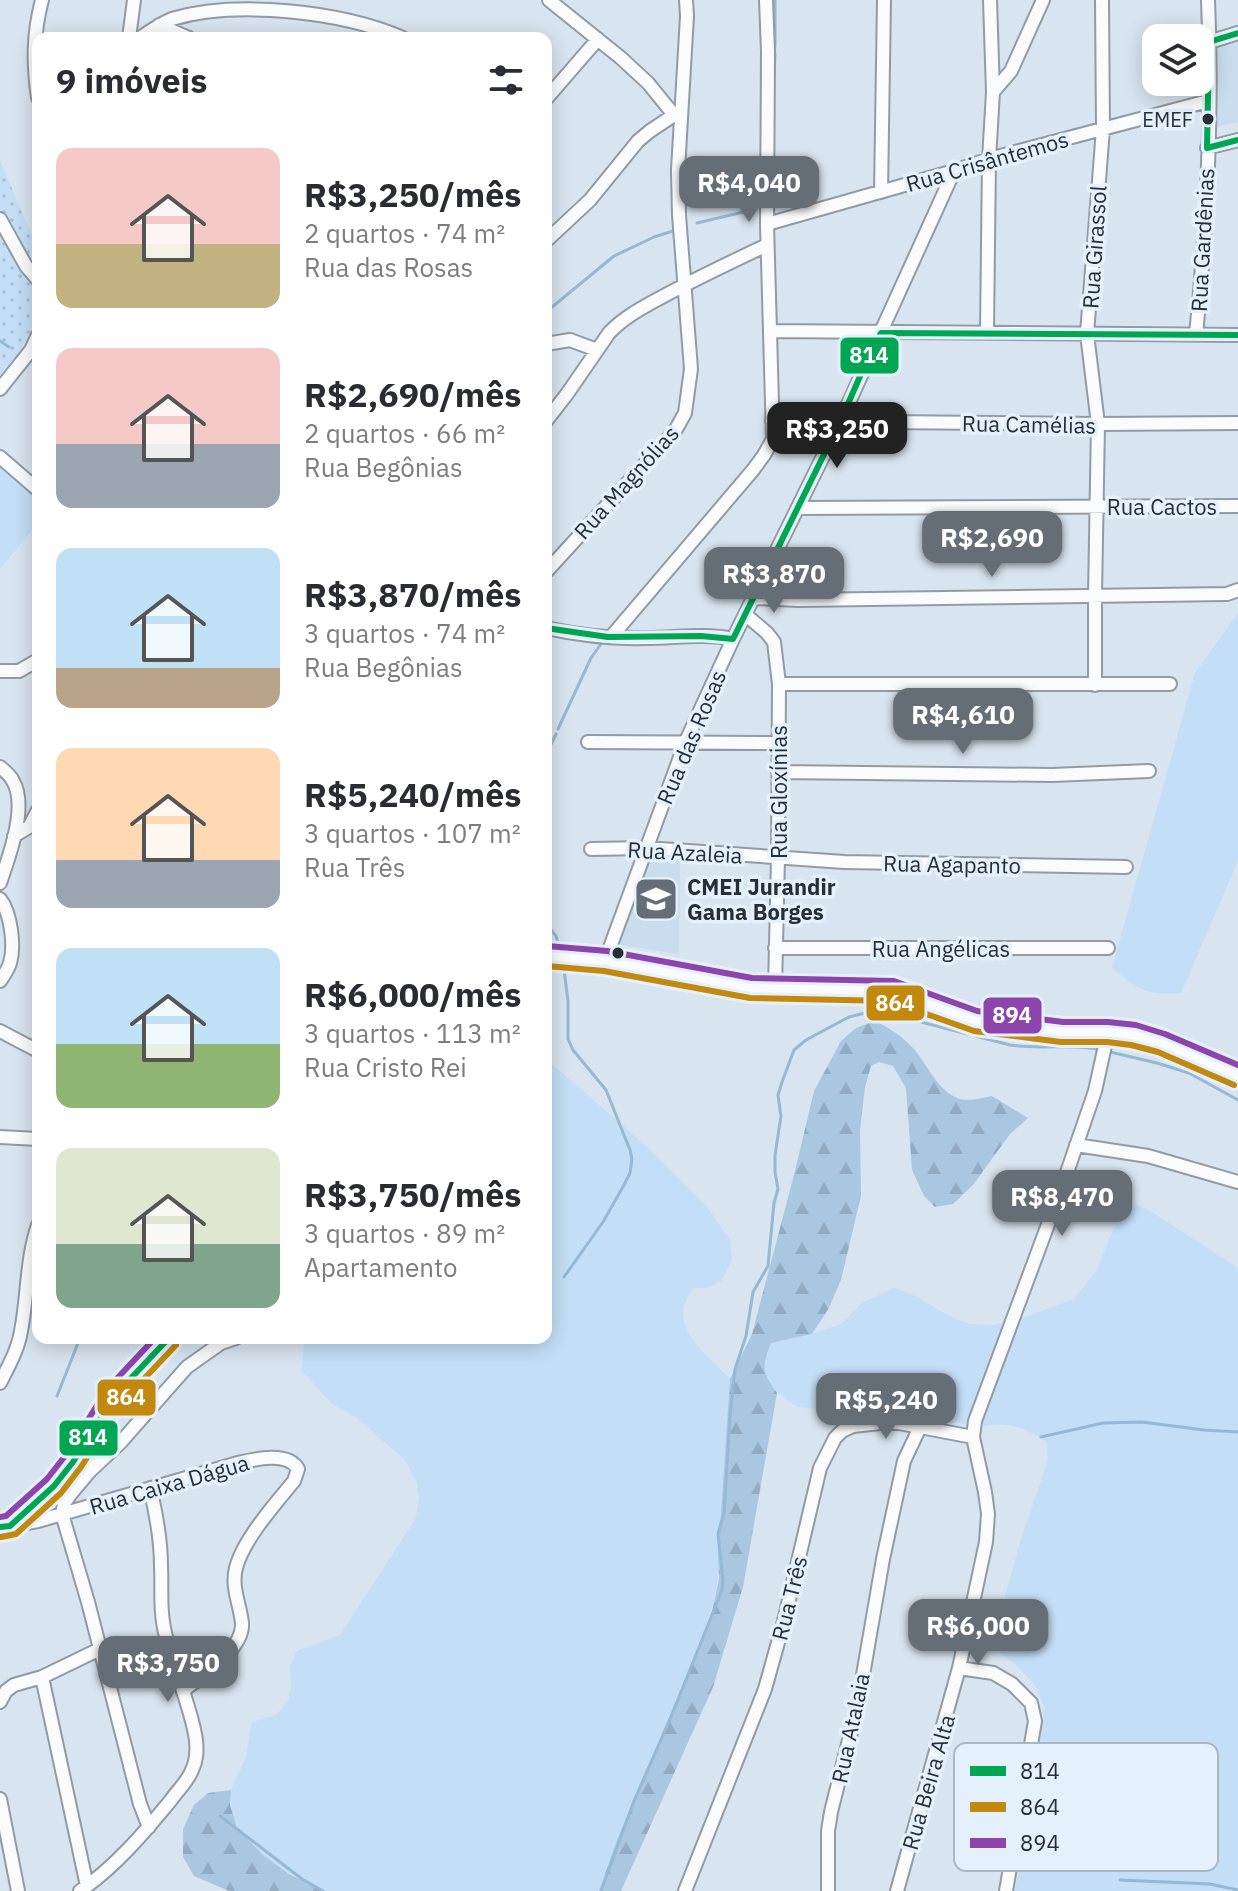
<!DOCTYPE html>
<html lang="pt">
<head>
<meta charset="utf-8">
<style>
	body { margin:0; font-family:"IBM Plex Sans",sans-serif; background:#f2f2f3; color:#2b2b33; height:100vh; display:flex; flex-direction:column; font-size:30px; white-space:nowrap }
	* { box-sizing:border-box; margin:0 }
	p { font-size:26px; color:#7c7c81 }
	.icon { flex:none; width:44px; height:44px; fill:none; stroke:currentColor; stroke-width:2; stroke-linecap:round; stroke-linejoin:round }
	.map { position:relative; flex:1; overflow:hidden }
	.drawer { position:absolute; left:32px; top:32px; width:520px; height:1312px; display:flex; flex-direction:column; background:#fff; border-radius:16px; box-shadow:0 4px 20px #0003 }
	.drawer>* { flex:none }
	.controls { position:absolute; left:1142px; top:24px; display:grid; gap:16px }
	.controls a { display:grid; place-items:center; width:72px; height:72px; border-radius:16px; background:#fff; box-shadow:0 4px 20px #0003; font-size:40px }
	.price { position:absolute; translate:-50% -68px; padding:0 18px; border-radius:16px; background:#656e77; color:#fff; font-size:26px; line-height:52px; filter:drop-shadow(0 2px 4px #0008) }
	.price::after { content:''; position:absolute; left:50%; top:48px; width:24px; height:18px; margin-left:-12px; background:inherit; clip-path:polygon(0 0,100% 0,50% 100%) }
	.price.current { background:#222; color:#fff }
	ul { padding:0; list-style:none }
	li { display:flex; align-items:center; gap:24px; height:200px; padding:0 24px }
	li span { display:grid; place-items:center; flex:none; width:224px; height:160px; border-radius:16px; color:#555 }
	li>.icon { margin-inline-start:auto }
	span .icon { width:96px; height:96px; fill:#fffc; stroke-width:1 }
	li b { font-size:34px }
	h2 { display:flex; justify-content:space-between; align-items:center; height:96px; padding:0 24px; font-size:34px }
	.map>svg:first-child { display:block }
</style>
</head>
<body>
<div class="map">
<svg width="1238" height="1891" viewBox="0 0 1238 1891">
	<defs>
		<pattern id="forest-firs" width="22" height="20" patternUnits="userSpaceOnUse" patternTransform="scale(2)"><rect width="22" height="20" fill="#a9c7e1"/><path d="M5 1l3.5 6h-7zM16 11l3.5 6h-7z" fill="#91abc2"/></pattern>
		<pattern id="park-dots" width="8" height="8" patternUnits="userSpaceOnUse" patternTransform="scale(2)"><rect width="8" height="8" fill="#c3def6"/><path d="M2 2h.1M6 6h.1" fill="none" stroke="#a8bfd4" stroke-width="1.8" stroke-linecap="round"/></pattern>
	</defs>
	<rect width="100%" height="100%" fill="#d8e4ef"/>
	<!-- built -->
	<path fill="#c9ddef" d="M1238,42V122L1212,128V48Z
		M655,850L680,853L679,954L614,944Z"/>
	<!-- grass -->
	<path fill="#c3def6" d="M0,463L38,493V523L0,569Z
		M1238,613V861L1181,993C1147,996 1138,989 1112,968L1195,673Z
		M546,1059L643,1143L707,1207L730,1240L732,1260L721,1281L707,1288H693C690,1293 686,1300 684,1306C677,1336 712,1359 730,1379L718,1557C720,1604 699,1644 682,1686C654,1754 623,1821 599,1891H325C288,1873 226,1844 231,1794C232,1782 241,1771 245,1759C249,1747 248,1734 252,1722L276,1715L288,1702L291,1688L290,1666L297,1651L340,1635L416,1518L419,1497L417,1483L405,1460L357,1418L331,1403L301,1370L305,1338H546Z
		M1138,1205L1155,1214L1238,1268V1891H1015L1016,1883L1025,1851L1044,1707L1035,1685L1016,1665L1000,1653L997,1624L1021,1539L1048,1460L1047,1442C1028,1430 1010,1421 987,1426L798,1407C783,1397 762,1384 764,1362C764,1356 769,1349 771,1343L812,1334L841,1324L862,1303L894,1288L916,1296L938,1310L968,1324L995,1325L1028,1316L1074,1299L1096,1271L1120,1214Z"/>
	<!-- forest -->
	<path fill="url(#forest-firs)" d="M875,1021C888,1027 900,1035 911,1046C926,1061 935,1087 955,1097C966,1103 981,1098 992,1096L1028,1118L1010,1134L973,1185L953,1204L935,1207L924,1196L912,1170L906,1088L893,1066L879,1062L871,1066L865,1087L860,1131L861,1196L841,1280L829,1308L812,1334L771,1343C761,1368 762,1372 777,1393L743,1587L713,1687L621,1891H599L617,1840L702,1639L712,1612L719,1579L718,1557L730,1379L752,1334L795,1171L814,1091L841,1041L856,1028Z
		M231,1790L230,1805L237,1828L263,1855L289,1874L325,1891H229L194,1876L183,1857V1829L194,1805L208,1793Z"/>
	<!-- park -->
	<path fill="url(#park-dots)" d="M0,161L38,249V309L30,333L17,355L0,374Z"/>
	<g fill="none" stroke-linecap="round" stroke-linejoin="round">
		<!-- stream -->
		<path stroke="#95b8d4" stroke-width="3" d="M775,0V46
			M774,74L775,54
			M697,223L752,210L761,203
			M546,312L614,256L654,237L673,231
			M0,341L9,347
			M34,369L38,376
			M558,729L591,658L601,644
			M546,755L556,734
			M546,924L556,936L560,949
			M563,962L568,1001V1039L573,1050L606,1090L630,1150L632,1159L630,1173L624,1185L603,1222L564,1277
			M1110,1052L1157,1063L1189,1073L1238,1100
			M57,1396L80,1338
			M1041,1437L1103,1423L1142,1422L1204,1430L1238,1432
			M220,1816L302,1879L323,1891
			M1120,1880L1210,1884L1238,1890
			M601,1891L634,1801L671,1717L722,1590L723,1580L718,1534L724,1513L730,1416L735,1369L746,1336L753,1292L768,1266L774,1203L778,1189L775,1172V1155L781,1116L778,1095L782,1082L794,1050L806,1040L849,1017L865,1013H886L1010,1045C1041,1050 1072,1043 1102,1050"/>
		<!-- minor casing -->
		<g stroke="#929ba3" stroke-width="16">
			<path id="minor" d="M549,0L621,58L648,83L674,115L679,112
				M159,25L189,38
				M129,38L134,0
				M140,38C150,31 160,24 172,19C236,0 340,11 403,38
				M1209,42L1238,33
				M993,92L1011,71L1043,0
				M38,98C33,63 33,34 42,0
				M546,99L598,39
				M1207,148L1238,140
				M881,192L884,0
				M0,219L26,266L38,280
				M767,224L954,171L989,159L1208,101
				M546,241L590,200L638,141L650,131L674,115
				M770,331L1238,335
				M987,331L989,159L993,92L990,0
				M1196,335C1207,224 1213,111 1208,0
				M546,344L570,340L597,350
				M0,389L31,350L38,335
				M546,421L567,394L609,333C624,317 642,308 660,298C695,279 731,262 767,245
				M772,421L1098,424L1238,423
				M0,457L38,490
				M799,508L1238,506
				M546,572L675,431L685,413L691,369L679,215L678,170L687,16L686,0
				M754,598L798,600L1227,594L1238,590
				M746,615L767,633L774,642L779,684L778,857L775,989
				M546,628C578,635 613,639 646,638C676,638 704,633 733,639
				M611,637L753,470L764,455L773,439L767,224L768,51L766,0
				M0,671H19L38,660
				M779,684H1170
				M1095,685V596L1098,424L1087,334L1103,129L1102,0
				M588,742L778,743
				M0,767C5,771 10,775 13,781C28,806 9,857 0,883
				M778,772L1052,775L1149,771
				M14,836L29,827L38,810
				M591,849L646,848L844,862L1126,867
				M0,899C11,913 15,946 10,963C8,970 4,975 0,981
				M775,948H1108
				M546,956L605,961L751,988L892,991L912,997L975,1021L1062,1032H1108L1133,1035L1161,1043L1238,1076
				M605,961L686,741L733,639L840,422L954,171
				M0,1031L38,1051
				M0,1137L38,1139
				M1076,1145L1148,1156L1238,1182
				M0,1383C8,1367 18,1350 21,1331C28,1296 26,1260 38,1225
				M10,1526L38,1521L238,1463C255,1459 288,1451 298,1469L294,1481C275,1504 243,1540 236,1568C231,1587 240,1604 242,1623C244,1650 202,1675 183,1691
				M0,1527L10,1526L54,1486L73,1462L116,1394L169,1338
				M959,1668L993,1673L1012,1684L1031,1703L1035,1721L1006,1891
				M42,1677L87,1886
				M0,1702L6,1691L14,1685L42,1677L100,1649
				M0,1799L18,1891
				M149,1827L140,1804L88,1602L62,1514L64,1504L70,1495L90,1471L120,1443L187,1367L221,1343L236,1338
				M80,1891C115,1867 144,1833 171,1800C178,1790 188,1781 192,1770C197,1760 197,1751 196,1740C190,1699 169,1663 163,1622C160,1603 162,1585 161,1566C161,1540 156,1513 150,1488
				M685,1891L765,1689L784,1621L820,1468L835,1438L842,1431L853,1426L880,1423H899L973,1437
				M828,1891V1831L831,1812L858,1704L883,1559L904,1461L920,1427
				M897,1891L959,1668L986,1542L988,1514L985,1492L973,1437L975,1421L1063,1184L1095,1091L1108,1032"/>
		</g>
		<!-- minor -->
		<use href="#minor" stroke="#f9fbfd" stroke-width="12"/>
		<!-- bus-1 casing -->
		<g stroke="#e4f1fc" stroke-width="12">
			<path id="bus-1" d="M1238,33L1209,42L1207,148L1238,140
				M546,628L608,637L701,636L733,639L840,422L872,349L881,333L1238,335
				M0,1527L10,1526L54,1486L73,1462L116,1394L169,1338"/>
		</g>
		<!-- bus-2 casing -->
		<g stroke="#e4f1fc" stroke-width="12">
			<path id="bus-2" d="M546,966L604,971L750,998L890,1001L974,1031L1061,1042H1107L1131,1045L1158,1052L1234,1085
				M1,1537L16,1534L61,1493L81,1467L124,1400L176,1345"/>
		</g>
		<!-- bus-3 casing -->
		<g stroke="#e4f1fc" stroke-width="12">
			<path id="bus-3" d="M547,946L607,951L752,978L894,981L977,1011L1063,1022H1108L1136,1025L1165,1034L1238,1065
				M0,1517L6,1516L47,1479L65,1456L108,1388L155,1338"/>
		</g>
		<!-- bus-1 -->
		<use href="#bus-1" stroke="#00a651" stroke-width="6"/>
		<!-- bus-2 -->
		<use href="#bus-2" stroke="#c3880e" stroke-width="6"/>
		<!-- bus-3 -->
		<use href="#bus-3" stroke="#8e44ad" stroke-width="6"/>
	</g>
	<!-- icons -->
	<defs>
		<g id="school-square" transform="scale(2.3)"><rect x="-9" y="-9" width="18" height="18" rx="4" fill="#656e77" stroke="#e4f1fc"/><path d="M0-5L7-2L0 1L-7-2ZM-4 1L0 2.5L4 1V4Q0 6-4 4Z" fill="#fff"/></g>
	</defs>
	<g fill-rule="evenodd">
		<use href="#school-square" x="656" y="899"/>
	</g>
	<!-- markers -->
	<g fill="#272f36" stroke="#e4f1fc" stroke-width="3">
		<circle cx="1208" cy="119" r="7"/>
		<circle cx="618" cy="953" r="7"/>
	</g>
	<g text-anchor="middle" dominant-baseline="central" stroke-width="7" stroke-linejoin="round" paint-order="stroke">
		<!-- bus labels -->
		<g font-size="20" fill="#272f36" stroke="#e4f1fc" text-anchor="end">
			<text x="1193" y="119">EMEF</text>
		</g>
		<!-- street labels -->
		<g font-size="22" fill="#272f36" stroke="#e4f1fc">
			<text transform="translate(987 161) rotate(-16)">Rua Crisântemos</text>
			<text transform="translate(1202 240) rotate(-87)">Rua Gardênias</text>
			<text transform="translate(1094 247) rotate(-86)">Rua Girassol</text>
			<text transform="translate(1029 424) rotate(1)">Rua Camélias</text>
			<text transform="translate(626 482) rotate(-48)">Rua Magnólias</text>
			<text x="1162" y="506">Rua Cactos</text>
			<text transform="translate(691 737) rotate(-67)">Rua das Rosas</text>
			<text transform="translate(778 792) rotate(-90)">Rua Gloxínias</text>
			<text transform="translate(685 852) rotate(3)">Rua Azaleia</text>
			<text transform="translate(952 864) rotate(1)">Rua Agapanto</text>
			<text x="941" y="948">Rua Angélicas</text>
			<text transform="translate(169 1484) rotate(-16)">Rua Caixa Dágua</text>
			<text transform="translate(789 1598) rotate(-76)">Rua Três</text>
			<text transform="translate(850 1728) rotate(-78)">Rua Atalaia</text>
			<text transform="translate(928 1782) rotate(-74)">Rua Beira Alta</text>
		</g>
		<!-- poi labels -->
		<g font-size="22" font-weight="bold" fill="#272f36" stroke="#e4f1fc" text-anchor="start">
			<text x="687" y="886">CMEI Jurandir<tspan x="687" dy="25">Gama Borges</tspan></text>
		</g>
	</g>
	<!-- legend -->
	<rect x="954" y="1743" width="264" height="128" rx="12" fill="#e4f1fc" stroke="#abb7c1" stroke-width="2"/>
	<rect x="970" y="1766" width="36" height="10" fill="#00a651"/>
	<rect x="970" y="1802" width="36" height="10" fill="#c3880e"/>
	<rect x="970" y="1838" width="36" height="10" fill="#8e44ad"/>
	<g font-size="22" fill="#272f36">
		<text x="1020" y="1779">814</text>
		<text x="1020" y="1815">864</text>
		<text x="1020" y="1851">894</text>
	</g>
	<g stroke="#e4f1fc" stroke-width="3">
		<rect x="839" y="336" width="61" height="39" rx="8" fill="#00a651"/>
		<rect x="865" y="984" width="61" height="38" rx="8" fill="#c3880e"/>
		<rect x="982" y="996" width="61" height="39" rx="8" fill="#8e44ad"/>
		<rect x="96" y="1378" width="61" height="39" rx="8" fill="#c3880e"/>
		<rect x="58" y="1419" width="61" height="38" rx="8" fill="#00a651"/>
	</g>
	<g font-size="22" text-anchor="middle" font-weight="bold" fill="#fff">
		<text x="869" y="363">814</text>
		<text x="895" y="1011">864</text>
		<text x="1012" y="1023">894</text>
		<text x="126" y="1405">864</text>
		<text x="88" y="1445">814</text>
	</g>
</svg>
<div class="controls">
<a><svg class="icon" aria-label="layers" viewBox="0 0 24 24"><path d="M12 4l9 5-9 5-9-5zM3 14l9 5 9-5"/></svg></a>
</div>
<b class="price" style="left:749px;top:224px">R$4,040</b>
<b class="price current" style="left:837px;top:470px">R$3,250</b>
<b class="price" style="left:992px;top:579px">R$2,690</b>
<b class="price" style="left:774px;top:615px">R$3,870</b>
<b class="price" style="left:963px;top:756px">R$4,610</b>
<b class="price" style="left:1062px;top:1238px">R$8,470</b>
<b class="price" style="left:886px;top:1441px">R$5,240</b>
<b class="price" style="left:978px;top:1667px">R$6,000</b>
<b class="price" style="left:168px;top:1704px">R$3,750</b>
<section class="drawer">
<h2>9 imóveis<svg class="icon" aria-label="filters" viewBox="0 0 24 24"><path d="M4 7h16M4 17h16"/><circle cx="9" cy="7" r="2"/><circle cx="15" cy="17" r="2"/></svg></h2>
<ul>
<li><span style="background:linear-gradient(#f6c9c9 60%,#c2b280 0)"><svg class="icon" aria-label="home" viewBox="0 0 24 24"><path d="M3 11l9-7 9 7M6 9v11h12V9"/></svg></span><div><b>R$3,250/mês</b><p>2 quartos · 74 m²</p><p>Rua das Rosas</p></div></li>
<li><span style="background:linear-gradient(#f6c9c9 60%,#9aa5b1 0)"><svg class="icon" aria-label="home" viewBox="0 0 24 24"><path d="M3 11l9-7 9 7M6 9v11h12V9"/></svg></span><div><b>R$2,690/mês</b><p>2 quartos · 66 m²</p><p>Rua Begônias</p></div></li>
<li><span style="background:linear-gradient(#bfe0f5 75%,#b9a48a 0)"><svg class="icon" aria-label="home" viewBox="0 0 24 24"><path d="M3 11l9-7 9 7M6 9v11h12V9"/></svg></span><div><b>R$3,870/mês</b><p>3 quartos · 74 m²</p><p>Rua Begônias</p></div></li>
<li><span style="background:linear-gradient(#ffd9b3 70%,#9aa5b1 0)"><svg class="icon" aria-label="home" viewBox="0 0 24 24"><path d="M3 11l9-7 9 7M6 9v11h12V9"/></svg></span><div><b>R$5,240/mês</b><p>3 quartos · 107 m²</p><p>Rua Três</p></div></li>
<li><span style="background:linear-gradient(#bfe0f5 60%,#8fb573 0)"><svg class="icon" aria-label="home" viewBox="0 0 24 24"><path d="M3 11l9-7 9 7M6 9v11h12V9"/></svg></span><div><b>R$6,000/mês</b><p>3 quartos · 113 m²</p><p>Rua Cristo Rei</p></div></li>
<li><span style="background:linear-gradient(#dfe7d0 60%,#7fa58c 0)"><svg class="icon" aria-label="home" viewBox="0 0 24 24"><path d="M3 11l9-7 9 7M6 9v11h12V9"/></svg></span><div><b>R$3,750/mês</b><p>3 quartos · 89 m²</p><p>Apartamento</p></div></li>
</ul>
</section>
</div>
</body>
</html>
